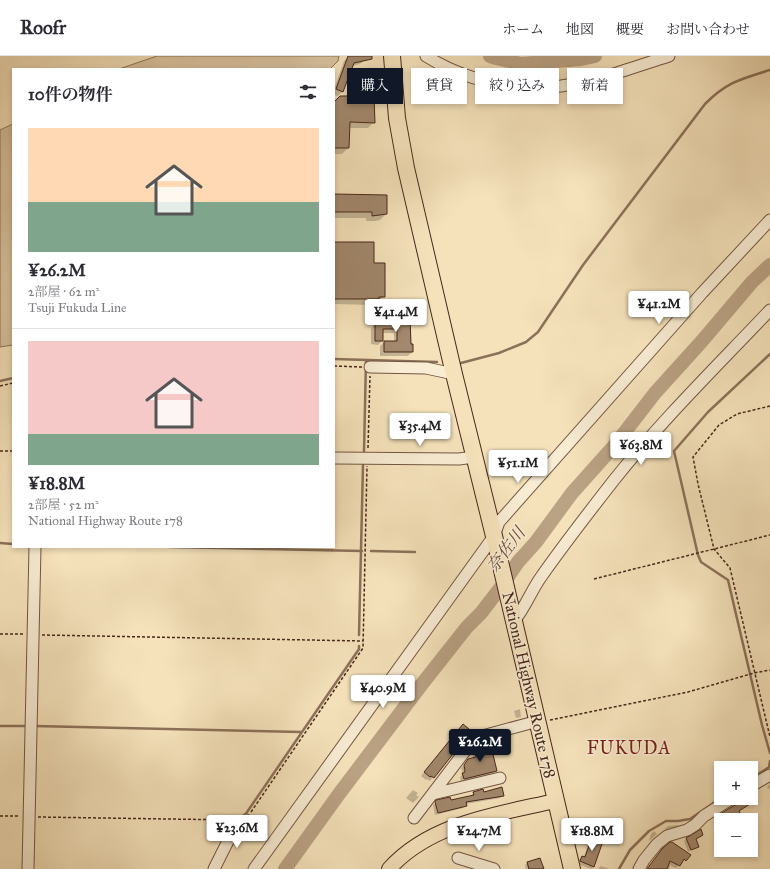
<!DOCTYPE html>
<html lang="ja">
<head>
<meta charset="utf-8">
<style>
	body { margin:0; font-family:"IM FELL Great Primer","Noto Serif JP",serif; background:#f2f2f3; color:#2b2b33; height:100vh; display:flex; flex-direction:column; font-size:15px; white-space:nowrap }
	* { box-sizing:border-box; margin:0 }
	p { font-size:13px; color:#7c7c81 }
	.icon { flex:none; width:22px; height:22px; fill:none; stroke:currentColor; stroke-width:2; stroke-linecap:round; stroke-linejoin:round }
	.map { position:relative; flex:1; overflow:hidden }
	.details { position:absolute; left:12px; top:12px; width:323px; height:480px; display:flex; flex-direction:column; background:#fff; border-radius:0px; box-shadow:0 2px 6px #0003 }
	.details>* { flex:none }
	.guide { position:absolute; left:347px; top:12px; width:363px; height:36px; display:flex; gap:8px }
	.fabs { position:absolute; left:714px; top:705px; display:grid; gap:8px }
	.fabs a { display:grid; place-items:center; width:44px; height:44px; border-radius:0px; background:#fff; box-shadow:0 2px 6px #0003; font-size:20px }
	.price { position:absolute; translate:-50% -34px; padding:0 9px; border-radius:4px; background:#fff; color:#222; font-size:13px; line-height:26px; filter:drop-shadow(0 1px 2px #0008) }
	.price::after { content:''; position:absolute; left:50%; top:24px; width:12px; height:9px; margin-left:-6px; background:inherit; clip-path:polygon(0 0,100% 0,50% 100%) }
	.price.on { background:#111827; color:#fff }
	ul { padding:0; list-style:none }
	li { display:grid; align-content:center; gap:8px; height:212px; padding:0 16px }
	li+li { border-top:1px solid #e1e1e2 }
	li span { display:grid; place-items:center; height:124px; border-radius:0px; color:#555 }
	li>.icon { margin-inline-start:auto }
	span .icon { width:72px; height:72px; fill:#fffc; stroke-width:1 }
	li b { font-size:17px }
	h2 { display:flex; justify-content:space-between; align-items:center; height:48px; padding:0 16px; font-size:17px }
	.pill { padding:0 14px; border-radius:0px; background:#fff; box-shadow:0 2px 6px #0003; font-size:14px; line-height:36px }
	.pill.on { background:#111827; color:#fff }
	header { display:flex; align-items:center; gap:24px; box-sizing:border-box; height:56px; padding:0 20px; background:#fff; border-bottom:1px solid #e1e1e2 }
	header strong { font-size:19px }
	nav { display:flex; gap:22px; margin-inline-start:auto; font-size:14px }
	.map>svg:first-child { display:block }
</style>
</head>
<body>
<header>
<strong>Roofr</strong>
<nav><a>ホーム</a><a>地図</a><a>概要</a><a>お問い合わせ</a></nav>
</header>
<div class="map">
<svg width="770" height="813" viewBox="0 0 770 813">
	<rect width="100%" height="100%" fill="#f5e2bb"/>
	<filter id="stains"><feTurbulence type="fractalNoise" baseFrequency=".005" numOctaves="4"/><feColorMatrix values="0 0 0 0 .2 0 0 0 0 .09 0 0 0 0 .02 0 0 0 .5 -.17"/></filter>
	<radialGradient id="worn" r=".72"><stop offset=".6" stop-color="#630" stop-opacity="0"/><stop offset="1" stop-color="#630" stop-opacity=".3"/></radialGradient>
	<!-- green -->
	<path fill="#d8c29f" stroke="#90745c" d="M157,0H339L338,5L330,13H119Z
		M13,68V289L0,291V74Z"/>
	<!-- shadow -->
	<path fill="#0003" d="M349,0H364L365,4L360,8L352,10L342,36L338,40L334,39V33L344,5Z
		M334,47L374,66L368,72H349L348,92L342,98H334Z
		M334,139L386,158L380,164L375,165H366V162H334Z
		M334,187L373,208L384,240L378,246H375L372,249L334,248Z
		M391,254L410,289L412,296L408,300H380V290L384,286H394V277H382V285L378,289L371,288V272L375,268H385V263Z
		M520,653L521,661L516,662L514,655Z
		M460,673L433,721L430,725L427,723L426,724L421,720Z
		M476,694L495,714L493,717L461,726L460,721L463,718L461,712L469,704L473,703V697Z
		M770,728V732L768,733L767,731Z
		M413,734L418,737L416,739L419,741L413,747L406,742Z
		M473,737L503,739L500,742L466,748L463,752L435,759L433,749L436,747L471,741Z
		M749,748L738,756L740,764H721L720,776L714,764L716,762Z
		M679,769L677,771L665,774V773L668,770Z
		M654,775L657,778L649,785L651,778Z
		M702,779L695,783L698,790L688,796L684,785L687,782Z
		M592,782L594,810L591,813L578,808L579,804L582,801H584L589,785Z
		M659,797L689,799L682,807L681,806L676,812L670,809L669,813H648Z
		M528,806L543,813H526L525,809Z
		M601,810L609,813H598Z"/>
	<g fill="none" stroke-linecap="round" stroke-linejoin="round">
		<!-- stream -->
		<path stroke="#8c7159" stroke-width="2.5" d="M770,298L708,356L674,395L698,499L701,506L728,524L762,669L770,697
			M334,303L437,306
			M461,307L499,297L526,286L538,276L583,209L705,48C727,26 741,23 770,14
			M0,325L13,322
			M364,395L366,304
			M0,487L13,488
			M169,491L362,495
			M371,495L415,496
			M359,579L363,409
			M0,670H27
			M34,670L302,676
			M751,723L769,711L770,705
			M245,759L359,593V590
			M619,813L630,794L649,775L666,765H678L690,763L721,742"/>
		<!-- river -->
		<path stroke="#baa284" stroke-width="14" d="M490,0L496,2L521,8L581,3L595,0
			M285,813L339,738L422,628L467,571L481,557L501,531L518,506L536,486L572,437L614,390L655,337L702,285L752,226L770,209"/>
	</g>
	<!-- building -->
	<path fill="#a2886d" stroke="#482719" d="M348,0H372V3L354,7L343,36L336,33Z
		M340,40H374L375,67L350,66L349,92H334V46Z
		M334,138L387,139V158L372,160V156H334Z
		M334,186H374V207H385V241H379V243H334Z
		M391,253H399V262H410L411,288H413V296H384V285H397V273H383V285H375V267H389V258H391Z
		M463,668L469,673L466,678L468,679L434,722L431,720L430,721L424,716Z
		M491,690L497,715L464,723L462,717H464L465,715L464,709L468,703L476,701L475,693Z
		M502,731L504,740L466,746L467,750L438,757L435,746L436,744L450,741L451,744L474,739L473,736L483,733L484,736Z
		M747,742L750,748L739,755L744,764H717L715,761Z
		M701,773L703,779L696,783L699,791L691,794L686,782Z
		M592,781L603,785L594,811L580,805L582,800L585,801Z
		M670,786H672L691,799L686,805L684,803L680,810L670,805L667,813H647L662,793Z
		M540,802L544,813H529L527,806Z"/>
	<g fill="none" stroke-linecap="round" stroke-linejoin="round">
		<!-- minor casing -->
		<g stroke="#735642" stroke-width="13">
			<path id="minor" d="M426,0C465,25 515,35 561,30C598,25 634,11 669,0
				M370,311L426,312L454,318
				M334,402L459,403L474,401
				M514,565C525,552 531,535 541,521C564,488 589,456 614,424C662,364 717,310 770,254
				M751,730L770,719
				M433,738L500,722
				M414,762L475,682L538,665
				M458,802L494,813
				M28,813L35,491
				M214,813L228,785L246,764
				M254,813L494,480L499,466L702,237L770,164
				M639,813L644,804L657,788L667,780L687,774L695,769L704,760L732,742"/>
		</g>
		<!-- major casing -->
		<g stroke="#482719" stroke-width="16">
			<path id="major" d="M389,813C430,767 498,758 555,745"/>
		</g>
		<!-- highway casing -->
		<g stroke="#482719" stroke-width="18">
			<path id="highway" d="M392,0L397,62L406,112L454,318L494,480L572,813"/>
		</g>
		<!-- path -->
		<path stroke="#482719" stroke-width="1.5" stroke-dasharray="3 2" stroke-linecap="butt" d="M334,310L362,311
			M0,330L13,327
			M770,350L737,358L719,369L693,401L698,428L714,493L730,512L770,681
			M368,392L370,320
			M0,395H13
			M594,523L770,479
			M0,578H24
			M42,579L363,585
			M550,664L688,636L754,617L770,614
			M251,756L363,592L367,410
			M0,760H20
			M38,761L234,764"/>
		<!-- minor -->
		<use href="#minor" stroke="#f8ecd3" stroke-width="11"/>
		<!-- major -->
		<use href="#major" stroke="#f5e2bb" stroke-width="14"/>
		<!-- highway -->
		<use href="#highway" stroke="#f5e2bb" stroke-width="16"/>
	</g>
	<g text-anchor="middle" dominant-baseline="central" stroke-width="3" stroke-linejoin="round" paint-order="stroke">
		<!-- street labels -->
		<g font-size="16" fill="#482719" stroke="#f8ecd3">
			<text transform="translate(529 629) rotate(77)">National Highway Route 178</text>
		</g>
		<!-- water labels -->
		<g font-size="17" font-style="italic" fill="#6a4c39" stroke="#f8ecd3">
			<text transform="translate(506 494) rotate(-53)">奈佐川</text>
		</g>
		<!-- quarter labels -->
		<g font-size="18" letter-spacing="1" fill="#7a1f14" stroke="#f8ecd3">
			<text x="629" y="692">FUKUDA</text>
		</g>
	</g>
	<rect width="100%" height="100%" filter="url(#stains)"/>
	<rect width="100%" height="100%" fill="url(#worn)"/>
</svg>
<div class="fabs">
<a>+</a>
<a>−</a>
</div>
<b class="price" style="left:659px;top:269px">¥41.2M</b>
<b class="price" style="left:396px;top:277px">¥41.4M</b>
<b class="price" style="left:420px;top:391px">¥35.4M</b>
<b class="price" style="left:641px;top:410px">¥63.8M</b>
<b class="price" style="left:518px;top:428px">¥51.1M</b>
<b class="price" style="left:383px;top:653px">¥40.9M</b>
<b class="price on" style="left:480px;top:707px">¥26.2M</b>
<b class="price" style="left:237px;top:793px">¥23.6M</b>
<b class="price" style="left:479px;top:796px">¥24.7M</b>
<b class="price" style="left:592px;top:796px">¥18.8M</b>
<div class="guide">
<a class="pill on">購入</a>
<a class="pill">賃貸</a>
<a class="pill">絞り込み</a>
<a class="pill">新着</a>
</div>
<section class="details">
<h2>10件の物件<svg class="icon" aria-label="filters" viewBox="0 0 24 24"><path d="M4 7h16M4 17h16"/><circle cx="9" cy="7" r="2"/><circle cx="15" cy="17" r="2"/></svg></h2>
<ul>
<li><span style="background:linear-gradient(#ffd9b3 60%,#7fa58c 0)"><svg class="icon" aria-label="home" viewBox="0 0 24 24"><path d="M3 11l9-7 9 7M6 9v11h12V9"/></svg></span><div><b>¥26.2M</b><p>2部屋 · 62 m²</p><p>Tsuji Fukuda Line</p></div></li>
<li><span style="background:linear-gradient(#f6c9c9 75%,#7fa58c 0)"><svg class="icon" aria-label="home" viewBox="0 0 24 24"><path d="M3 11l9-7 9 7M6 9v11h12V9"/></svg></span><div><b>¥18.8M</b><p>2部屋 · 52 m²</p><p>National Highway Route 178</p></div></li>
</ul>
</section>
</div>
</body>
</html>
